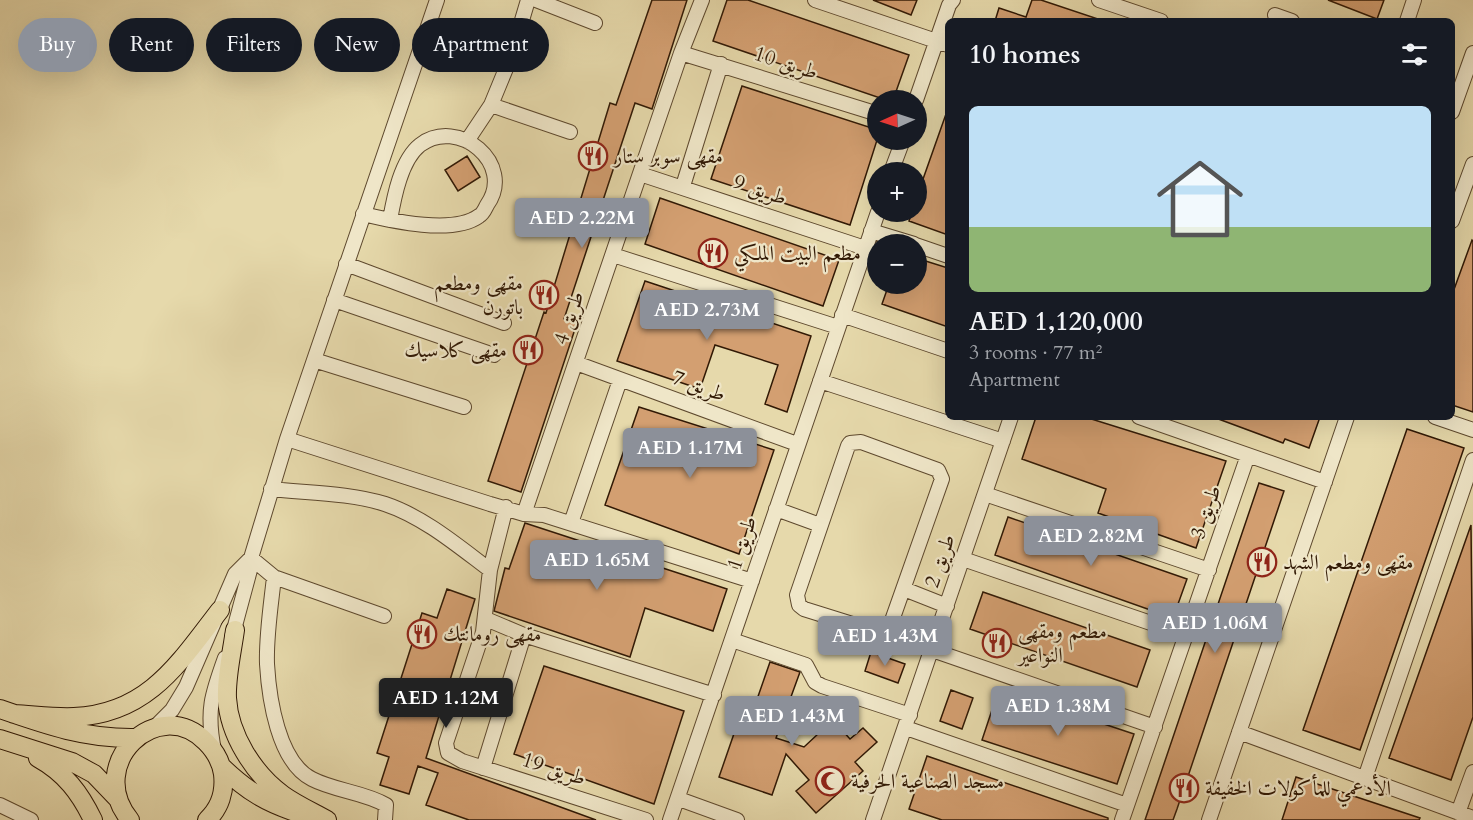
<!DOCTYPE html>
<html lang="en">
<head>
<meta charset="utf-8">
<style>
	body { margin:0; font-family:Cardo,Amiri,serif; background:#242831; color:#f1f3f6; height:100vh; display:flex; flex-direction:column; font-size:22px; white-space:nowrap }
	* { box-sizing:border-box; margin:0 }
	p { font-size:20px; color:#9ea1a6 }
	.icon { flex:none; width:33px; height:33px; fill:none; stroke:currentColor; stroke-width:2; stroke-linecap:round; stroke-linejoin:round }
	.map { position:relative; flex:1; overflow:hidden }
	.drawer { position:absolute; left:945px; top:18px; width:510px; height:402px; display:flex; flex-direction:column; background:#171b24; border-radius:9px; box-shadow:0 6px 24px #0002 }
	.drawer>* { flex:none }
	.hud { position:absolute; left:18px; top:18px; width:570px; height:54px; display:flex; gap:12px }
	.needle { width:39px; rotate:267deg }
	.buttons { position:absolute; left:867px; top:90px; display:grid; gap:12px }
	.buttons a { display:grid; place-items:center; width:60px; height:60px; border-radius:50%; background:#171b24; box-shadow:0 6px 24px #0002; font-size:30px }
	.price { position:absolute; translate:-50% -51px; padding:0 14px; border-radius:6px; background:#8c9099; color:#fff; font-size:20px; line-height:39px; filter:drop-shadow(0 2px 3px #0008) }
	.price::after { content:''; position:absolute; left:50%; top:36px; width:18px; height:14px; margin-left:-9px; background:inherit; clip-path:polygon(0 0,100% 0,50% 100%) }
	.price.current { background:#222; color:#fff }
	ul { padding:0; list-style:none }
	li { display:grid; align-content:center; gap:12px; height:318px; padding:0 24px }
	li span { display:grid; place-items:center; height:186px; border-radius:9px; color:#555 }
	li>.icon { margin-inline-start:auto }
	span .icon { width:108px; height:108px; fill:#fffc; stroke-width:1 }
	li b { font-size:26px }
	h2 { display:flex; justify-content:space-between; align-items:center; height:72px; padding:0 24px; font-size:26px }
	.tag { padding:0 21px; border-radius:27px; background:#171b24; box-shadow:0 6px 24px #0002; font-size:21px; line-height:54px }
	.tag.current { background:#8c9099; color:#fff }
	.map>svg:first-child { display:block }
</style>
</head>
<body>
<div class="map">
<svg width="1473" height="820" viewBox="0 0 1473 820">
	<rect width="100%" height="100%" fill="#e6d9ab"/>
	<filter id="stains"><feTurbulence type="fractalNoise" baseFrequency=".00333" numOctaves="4"/><feColorMatrix values="0 0 0 0 .2 0 0 0 0 .09 0 0 0 0 .02 0 0 0 .5 -.17"/></filter>
	<radialGradient id="worn" r=".72"><stop offset=".6" stop-color="#630" stop-opacity="0"/><stop offset="1" stop-color="#630" stop-opacity=".3"/></radialGradient>
	<!-- building -->
	<path fill="#d39f71" stroke="#311905" stroke-width="1.5" d="M652,0H687L652,109L635,103L564,319L577,323L521,492L488,481L544,312L546,313L610,103L616,105Z
		M727,0H748L909,55L893,100H886L713,41Z
		M873,0H917L911,15Z
		M1032,0H1041L1098,19V21H995L999,8L1026,17Z
		M1328,0H1384L1377,19Z
		M742,86L878,130V137L850,225L711,179Z
		M946,114H948V235L909,221L912,212H916V199Z
		M467,156L480,177L458,191L445,170Z
		M660,198L839,260L823,306L645,244Z
		M1472,240L1473,241V412L1452,405V295Z
		M916,258L948,268V327L882,304L889,284H916Z
		M645,281L811,336L787,412L765,404L778,365L715,345L700,389L617,361Z
		M639,407L774,450L739,554L605,505Z
		M1036,417H1085L1226,461L1196,548L1098,513L1106,489L1022,459Z
		M1213,417H1320L1309,448L1285,439L1283,443Z
		M1407,429L1464,448L1360,750L1303,730Z
		M1259,483L1284,491L1177,809L1173,820H1145Z
		M1008,517L1187,579L1173,618L995,555Z
		M525,523L727,589L713,631L645,608L630,657L494,611L505,568L509,569Z
		M1471,525L1473,717L1451,780L1389,758Z
		M447,589L475,599L426,758L596,820H469L426,805L438,773L418,766L409,794L380,785L389,757L377,753L422,613L437,618Z
		M983,592L1150,650L1137,687L970,629Z
		M871,652L905,664L898,683L865,671Z
		M770,662L800,672L776,738L804,747L833,720L850,739L863,728L877,742L855,762L863,771L816,813L796,791L809,780L786,754L772,795L719,777L737,725L747,728Z
		M544,666L684,711L654,804L514,754Z
		M999,689L1134,734L1117,784L982,740Z
		M951,690L973,698L962,729L940,721Z
		M927,756L1108,818V820H942L909,809Z
		M1296,777L1420,818L1419,820H1282Z"/>
	<g fill="none" stroke-linecap="round" stroke-linejoin="round">
		<!-- minor casing -->
		<g stroke="#5e492e" stroke-width="16">
			<path id="minor" d="M536,0L595,23
				M815,0L948,45
				M1099,0L1161,21
				M1275,15L1292,21
				M1407,21L1414,0
				M681,53L878,114
				M916,100L949,5L953,0
				M491,105L570,132
				M1452,112L1473,53
				M467,141L491,105L512,54L528,0
				M891,172L903,140
				M640,174L865,248
				M683,186L721,64
				M363,214C392,221 453,235 479,216C483,214 485,209 487,205C516,164 458,116 420,145C401,160 394,197 390,220
				M1452,221L1473,164
				M871,231L914,244
				M916,245L948,256
				M613,255L838,327
				M346,264L504,323
				M334,300L494,355
				M842,315L948,351
				M314,360L464,407
				M576,363L797,444
				M820,381L1003,441
				M1139,417L1325,482
				M1435,417L1473,430
				M287,439L490,504L524,514L544,515L752,581
				M861,442L938,470L942,479L889,629L884,634L804,609L799,605L797,595L848,446L850,443Z
				M271,489C308,493 350,493 385,504C424,517 458,546 490,570
				M985,494L1209,570
				M506,507L490,570L483,632L446,743L448,753L462,761L646,820
				M776,509L820,525
				M524,514L681,53L702,0
				M571,523L620,380
				M251,558L274,577L384,616
				M963,559L1186,635
				M274,577C271,605 266,636 267,664C269,698 278,762 312,779C335,791 364,792 386,805L385,820
				M904,589L947,606
				M486,619L524,635L714,695
				M232,637L250,570L251,558L287,439L437,0
				M732,640L806,665L815,682L822,686L910,715
				M932,650L1155,727
				M906,728L1127,805
				M153,729L172,710L186,687L235,574L251,558
				M1239,732L1473,818
				M214,750C206,711 212,694 225,658
				M483,768L524,635
				M1365,778L1473,460
				M679,799L737,820
				M0,805L31,820
				M1458,813L1473,772
				M670,820L878,212
				M873,820L1011,417
				M1122,820L1248,455
				M1209,820L1347,417"/>
		</g>
		<!-- major casing -->
		<g stroke="#311905" stroke-width="20">
			<path id="major" d="M235,630C232,652 226,677 227,698C229,735 254,774 283,795C297,805 313,812 327,820
				M0,709C46,725 86,739 136,738
				M14,714C34,715 54,718 74,717C148,714 179,663 220,610
				M0,739L72,762L94,774L117,798
				M38,758C65,773 80,793 93,820
				M222,767C248,792 267,803 301,814
				M130,820C84,764 158,693 206,742C215,751 221,761 223,774C225,791 220,808 207,820"/>
		</g>
		<!-- minor -->
		<use href="#minor" stroke="#efe6c8" stroke-width="14"/>
		<!-- major -->
		<use href="#major" stroke="#e6d9ab" stroke-width="18"/>
	</g>
	<!-- icons -->
	<defs>
		<g id="restaurant-ring" transform="scale(1.5)"><circle r="9.5" fill="#efe6c8" stroke="#8f2418" stroke-width="1.5"/><path d="M-5-6h1v4h1v-4h1v4h1v-4h1v5L-1.5 .5V6h-2V.5L-5-1ZM5-6V6H3V1.5H1.5Q1.5-4 5-6Z" fill="#8f2418"/></g>
		<g id="mosque-ring" transform="scale(1.5)"><circle r="9.5" fill="#efe6c8" stroke="#8f2418" stroke-width="1.5"/><path d="M3.5-4.9A6 6 0 1 0 3.5 4.9A5 5 0 1 1 3.5-4.9Z" fill="#8f2418"/></g>
	</defs>
	<g fill-rule="evenodd">
		<use href="#restaurant-ring" x="593" y="156"/>
		<use href="#restaurant-ring" x="713" y="253"/>
		<use href="#restaurant-ring" x="544" y="295"/>
		<use href="#restaurant-ring" x="528" y="350"/>
		<use href="#restaurant-ring" x="1262" y="562"/>
		<use href="#restaurant-ring" x="422" y="634"/>
		<use href="#restaurant-ring" x="997" y="643"/>
		<use href="#mosque-ring" x="830" y="781"/>
		<use href="#restaurant-ring" x="1184" y="788"/>
	</g>
	<g text-anchor="middle" dominant-baseline="central" stroke-width="4.5" stroke-linejoin="round" paint-order="stroke">
		<!-- street labels -->
		<g font-size="21" fill="#311905" stroke="#efe6c8">
			<text transform="translate(786 63) rotate(18)">طريق 10</text>
			<text transform="translate(760 190) rotate(19)">طريق 9</text>
			<text transform="translate(569 318) rotate(-71)">طريق 4</text>
			<text transform="translate(699 386) rotate(20)">طريق 7</text>
			<text transform="translate(1206 512) rotate(-71)">طريق 3</text>
			<text transform="translate(742 543) rotate(-72)">طريق 1</text>
			<text transform="translate(940 561) rotate(-71)">طريق 2</text>
			<text transform="translate(554 769) rotate(18)">طريق 19</text>
		</g>
		<!-- poi labels -->
		<g font-size="21" fill="#311905" stroke="#efe6c8" text-anchor="start">
			<text x="614" y="156">مقهى سوبر ستار</text>
			<text x="734" y="253">مطعم البيت الملكي</text>
			<text x="523" y="283" text-anchor="end">مقهى ومطعم<tspan x="523" dy="24">باتورن</tspan></text>
			<text x="507" y="350" text-anchor="end">مقهى كلاسيك</text>
			<text x="1283" y="562">مقهى ومطعم الشهد</text>
			<text x="1018" y="631">مطعم ومقهى<tspan x="1018" dy="24">النواعير</tspan></text>
			<text x="443" y="634">مقهى رومانتك</text>
			<text x="851" y="781">مسجد الصناعية الحرفية</text>
			<text x="1205" y="788">الأدعمي للمأكولات الخفيفة</text>
		</g>
	</g>
	<rect width="100%" height="100%" filter="url(#stains)"/>
	<rect width="100%" height="100%" fill="url(#worn)"/>
</svg>
<div class="buttons">
<a><svg class="needle" viewBox="-14 -14 28 28"><path d="M0-13l5 13h-10z" fill="#e53935"/><path d="M0 13l5-13h-10z" fill="#9ea1a6"/></svg></a>
<a>+</a>
<a>−</a>
</div>
<b class="price" style="left:582px;top:249px">AED 2.22M</b>
<b class="price" style="left:707px;top:341px">AED 2.73M</b>
<b class="price" style="left:690px;top:479px">AED 1.17M</b>
<b class="price" style="left:1091px;top:567px">AED 2.82M</b>
<b class="price" style="left:597px;top:591px">AED 1.65M</b>
<b class="price" style="left:1215px;top:654px">AED 1.06M</b>
<b class="price" style="left:885px;top:667px">AED 1.43M</b>
<b class="price current" style="left:446px;top:729px">AED 1.12M</b>
<b class="price" style="left:1058px;top:737px">AED 1.38M</b>
<b class="price" style="left:792px;top:747px">AED 1.43M</b>
<div class="hud">
<a class="tag current">Buy</a>
<a class="tag">Rent</a>
<a class="tag">Filters</a>
<a class="tag">New</a>
<a class="tag">Apartment</a>
</div>
<section class="drawer">
<h2>10 homes<svg class="icon" aria-label="filters" viewBox="0 0 24 24"><path d="M4 7h16M4 17h16"/><circle cx="9" cy="7" r="2"/><circle cx="15" cy="17" r="2"/></svg></h2>
<ul>
<li><span style="background:linear-gradient(#bfe0f5 65%,#8fb573 0)"><svg class="icon" aria-label="home" viewBox="0 0 24 24"><path d="M3 11l9-7 9 7M6 9v11h12V9"/></svg></span><div><b>AED 1,120,000</b><p>3 rooms · 77 m²</p><p>Apartment</p></div></li>
</ul>
</section>
</div>
</body>
</html>
